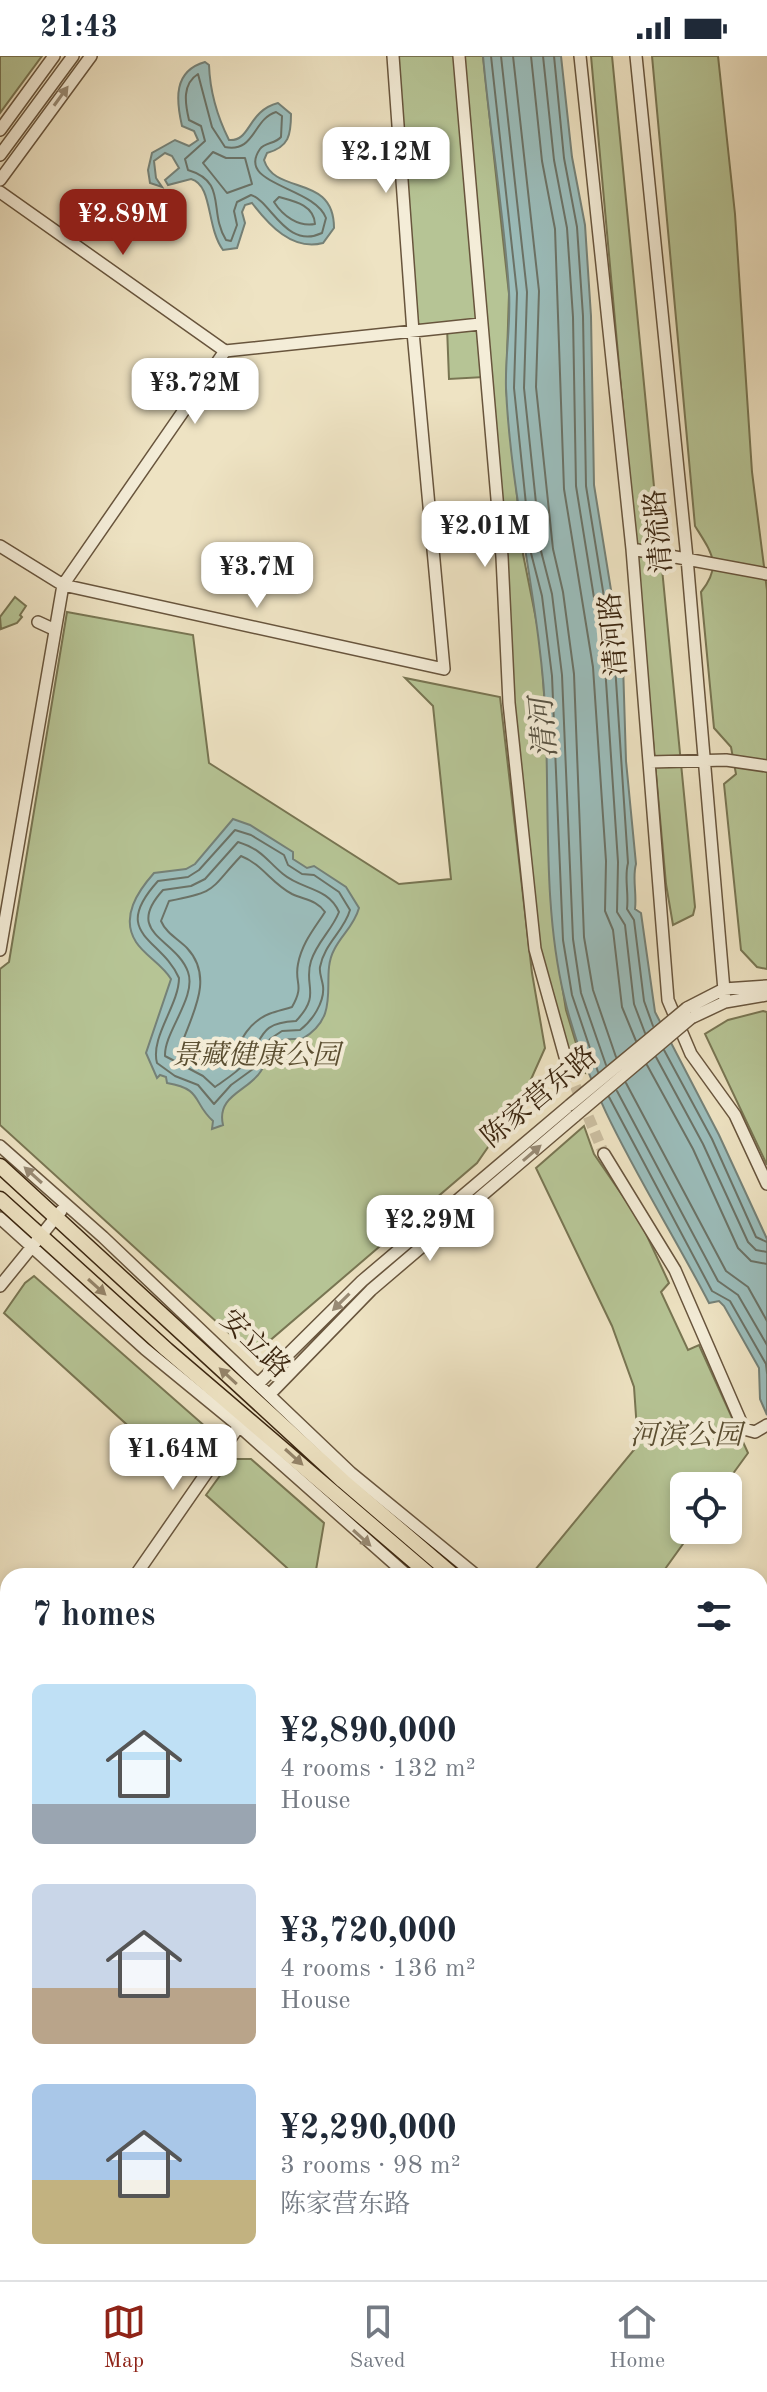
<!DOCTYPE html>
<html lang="en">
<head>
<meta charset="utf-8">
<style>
	body { margin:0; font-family:"Old Standard TT","Noto Serif SC",serif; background:#f2f2f3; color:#1f2937; height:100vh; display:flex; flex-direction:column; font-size:30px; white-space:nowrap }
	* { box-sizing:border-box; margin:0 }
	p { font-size:26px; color:#747a83 }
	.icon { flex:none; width:44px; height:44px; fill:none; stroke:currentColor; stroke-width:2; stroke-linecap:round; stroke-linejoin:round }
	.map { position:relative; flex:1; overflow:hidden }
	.sheet { position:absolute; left:0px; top:1512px; width:768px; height:712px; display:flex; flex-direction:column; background:#fff; border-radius:24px 24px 0 0; box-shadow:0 4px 12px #0003 }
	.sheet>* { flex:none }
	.tools { position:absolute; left:670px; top:1416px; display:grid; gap:16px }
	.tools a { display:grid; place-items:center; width:72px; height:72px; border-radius:12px; background:#fff; box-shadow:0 4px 12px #0003; font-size:40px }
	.price { position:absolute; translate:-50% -68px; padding:0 18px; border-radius:16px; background:#fff; color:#222; font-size:26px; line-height:52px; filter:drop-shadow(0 2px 4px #0008) }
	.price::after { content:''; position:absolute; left:50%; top:48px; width:24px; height:18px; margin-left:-12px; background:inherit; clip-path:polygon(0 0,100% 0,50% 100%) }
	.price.on { background:#8f2418; color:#fff }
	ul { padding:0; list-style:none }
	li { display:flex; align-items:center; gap:24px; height:200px; padding:0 32px }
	li span { display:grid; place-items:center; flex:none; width:224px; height:160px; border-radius:12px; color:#555 }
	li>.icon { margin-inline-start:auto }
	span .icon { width:96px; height:96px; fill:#fffc; stroke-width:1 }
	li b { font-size:34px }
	h2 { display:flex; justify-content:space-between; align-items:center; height:96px; padding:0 32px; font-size:34px }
	.status { display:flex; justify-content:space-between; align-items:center; height:56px; padding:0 40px; background:#fff; direction:ltr }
	.status svg { height:22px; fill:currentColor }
	.tabs { display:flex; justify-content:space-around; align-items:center; height:112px; border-top:2px solid #e0e1e3; background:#fff; font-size:22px; color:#747a83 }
	.tabs a { display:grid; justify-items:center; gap:4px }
	.tabs .on { color:#8f2418 }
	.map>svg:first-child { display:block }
</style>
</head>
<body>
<div class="status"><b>21:43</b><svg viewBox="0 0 49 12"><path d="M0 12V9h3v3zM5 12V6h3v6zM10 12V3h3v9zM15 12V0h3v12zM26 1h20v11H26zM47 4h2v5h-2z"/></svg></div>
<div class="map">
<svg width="767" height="2224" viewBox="0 0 767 2224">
	<rect width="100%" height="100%" fill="#eee3c3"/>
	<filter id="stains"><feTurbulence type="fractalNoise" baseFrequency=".0025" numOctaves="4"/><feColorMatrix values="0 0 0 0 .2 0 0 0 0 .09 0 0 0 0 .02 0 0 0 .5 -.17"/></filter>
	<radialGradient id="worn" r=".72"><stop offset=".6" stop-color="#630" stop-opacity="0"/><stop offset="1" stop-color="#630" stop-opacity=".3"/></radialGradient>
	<!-- green -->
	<path fill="#b6c495" stroke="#787552" stroke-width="2" d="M0,0H42L0,57Z
		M393,0H483L509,238L506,332L523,498L541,588L546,670L540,672L546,678L555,885L566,954L585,1017L569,1015L535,893L484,321L449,323L447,271L413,276Z
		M591,0H612L695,851L693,859L673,869L666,828Z
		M652,0H718L735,158L752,416L767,534V913L757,911L741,894L724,728L736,718L731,691L714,672L701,536C723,509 711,496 695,470Z
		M15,541L26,550L20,559L22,561L17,567L1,573L0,561Z
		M67,556L193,579L209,707L399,828L451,823L433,650L405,622L500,641L532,917L545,992L524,1039L477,1107L253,1299L0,1069V913L9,906Z
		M763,955L767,956V1109L705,978L728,964Z
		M584,1070L594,1098L640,1165L669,1227L661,1236L688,1294L699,1289L748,1397L724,1430H684V1474H693L660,1520H530L638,1389L634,1331L612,1270L536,1112Z
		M34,1220L207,1372L211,1390L190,1418L178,1415L4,1257L25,1227Z
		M232,1403H251L324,1467L315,1520H296L206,1439Z
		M174,2216H248L242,2224H186Z"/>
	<!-- water -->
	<path fill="#9bbdbb" stroke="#758177" stroke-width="2" d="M483,0H561L572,101L585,169L591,260L594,429L623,608L626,705L636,808C632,822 637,837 635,853L641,857L655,956L719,1079L767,1183V1359L760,1343L759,1312L724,1250L719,1245L709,1247C658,1148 589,1050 564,940C544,856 549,764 546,678L540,676V672L546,670C542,556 511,446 506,332C505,300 511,268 509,235C504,157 490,79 483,0Z
		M205,6L209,9C210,37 217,60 229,84C251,86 247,55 278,47L291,58C291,79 289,91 267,97L264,104C275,140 334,117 334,172L323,187C292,195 269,169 252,147L245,149L242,156L245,167L237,192L223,194C206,171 213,129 191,123L168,129L165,124L179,112L172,100L165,97L154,105L156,122L162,131L150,127L148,114L152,97L175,84L189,90L198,84L194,75L182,70C176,44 173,15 205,6Z
		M233,763L250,769L293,796V803L307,812L314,810L346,831L359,852C354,870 342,878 334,894C319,922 344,959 302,983C293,983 284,982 277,987C269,994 267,1006 261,1015C249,1035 216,1039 223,1069L212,1073L213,1065C192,1046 203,1033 167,1027L166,1021L160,1019L157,1022L146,997L171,923C162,908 145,900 136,886C120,861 138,835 154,817L186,813L195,808Z"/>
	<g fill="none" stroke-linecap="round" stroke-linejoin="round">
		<!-- shore -->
		<path stroke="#6b7266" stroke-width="2" d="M491,0L517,237L514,332L531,497L542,540L552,620L563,884L572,939L598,1016
			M501,0L527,236L524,332L541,495L552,538L562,619L573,883L581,937L606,1009
			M513,0L539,235L536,331L553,493L563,536L574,618L584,881L593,934L616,1001
			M531,0L542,105L555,173L564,433L593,611L606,805L605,855L613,874L622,951L636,985
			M543,0L554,104L567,172L573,261L576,430L605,610L618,806L617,856L625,869L634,948L645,977
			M554,0L564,102L577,171L583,260L586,430L615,609L628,807C624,822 629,836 627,853L634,864L644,945L653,970
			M198,18L212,71L225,91C255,97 253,63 276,56L282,60L281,81C275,88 265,86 260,93C235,129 314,130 326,162L322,177C286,194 271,145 251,139L237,146L234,155L237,169L231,185L226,184C208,155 228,126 188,114L185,103L205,85L201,70L189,64C185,47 182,28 198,18Z
			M213,96L226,102H245L252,128L227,137L203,107Z
			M279,141C294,145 314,149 315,168C298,171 283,160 274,146Z
			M235,774L251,779L284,799L288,809L302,818L314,819L339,836L350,854C344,875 324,888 320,911C319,917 322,923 323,930C325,946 312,965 300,974L282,975L270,983L253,1013L231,1029L214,1048L198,1029L175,1020L157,1007C150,981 179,949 179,922C162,882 109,879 158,825L188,821L199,814Z
			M238,786C263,794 266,804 283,818C302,834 328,831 339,856C332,874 317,886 311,905C303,930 322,938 296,965C257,967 265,982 245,1007C238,1016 223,1025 215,1031L203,1020L165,1000C164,976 197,941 188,916C176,882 123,878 163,834L191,830L205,823Z
			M241,800C262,808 272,828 292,838C305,844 317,844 325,856C314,873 302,887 298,908C294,928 305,928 292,951C280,955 268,956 257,965C236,981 243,998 214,1013L180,993C190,961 216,923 187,892C178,883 166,877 161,865L169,845C219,835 208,835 241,800Z
			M664,994L712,1083L756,1181L767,1186
			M656,1001L703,1088L748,1186L756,1194L767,1196
			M647,1009L693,1093L738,1192L751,1205L767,1208
			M626,1027L726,1215L748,1231L767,1265
			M617,1035L718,1225L738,1239L767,1289
			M609,1041L712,1235L730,1245L766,1308L767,1317"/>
		<!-- minor-tunnel -->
		<path stroke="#cabd9f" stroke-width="11" stroke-dasharray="11 5.5" stroke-linecap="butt" d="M569,1015L604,1098"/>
		<!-- minor casing -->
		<g stroke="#68553d" stroke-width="14">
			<path id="minor" d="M459,0L502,501L509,647L535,893L569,1015
				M580,0L632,493L668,944L691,998L735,1059L767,1128
				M636,0L687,502L725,946
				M0,74L54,0
				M0,99L73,0
				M0,124L91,0
				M0,136L225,295
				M0,490L63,529L444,613L413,276L393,0
				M632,493L767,518
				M38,566L51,572
				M650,706L726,704L767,710
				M0,894L63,529L225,295L480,268
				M687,952L724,933L767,930
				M691,962L725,946L767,939
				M0,1090L103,1181L351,1417L477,1520
				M604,1098L675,1214L744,1373L755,1376L767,1369
				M0,1162L145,1293L239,1370L408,1520
				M0,1230L61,1155
				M258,1328L362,1225L570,1049
				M269,1339L371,1234L575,1060
				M135,1520L239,1370
				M760,1736L767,1743
				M0,1820L8,1803
				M760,1907H767
				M0,1913L8,1917
				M760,1989L767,1997
				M0,2133L8,2117
				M0,2152L8,2136
				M160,2216L171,2224
				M437,2216L457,2224
				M122,2224L128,2216
				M312,2224L313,2216
				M457,2224L477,2218L489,2224"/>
		</g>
		<!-- major casing -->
		<g stroke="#3b2610" stroke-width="17">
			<path id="major" d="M0,1110L343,1425L454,1520
				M0,1143L167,1294L431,1520
				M0,1663L8,1667
				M0,1699L8,1703
				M760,1747L767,1752
				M760,1762L767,1767
				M760,1868H767
				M760,1895L767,1896
				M760,1943L767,1949
				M760,1971L767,1979"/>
		</g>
		<!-- minor -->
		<use href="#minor" stroke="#f4edd8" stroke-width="11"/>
		<!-- major -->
		<use href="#major" stroke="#eee3c3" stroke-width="14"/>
		<!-- rail casing -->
		<g stroke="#3b2610" stroke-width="6">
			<path id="rail" d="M0,1689L8,1693
				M760,1879H767"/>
		</g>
		<!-- rail -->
		<use href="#rail" stroke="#f4edd8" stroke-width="3" stroke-dasharray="9" stroke-linecap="butt"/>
		<!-- minor-bridge casing -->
		<g stroke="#68553d" stroke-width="14" stroke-linecap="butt">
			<path id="minor-bridge" d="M570,1049L687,952
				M575,1060L691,962"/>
		</g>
		<!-- minor-bridge -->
		<use href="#minor-bridge" stroke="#f4edd8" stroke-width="11"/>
	</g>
	<!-- one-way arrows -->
	<defs><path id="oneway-solid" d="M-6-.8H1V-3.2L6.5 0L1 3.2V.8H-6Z" transform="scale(2)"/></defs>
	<g fill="#988a74">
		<use href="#oneway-solid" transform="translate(61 40) rotate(-54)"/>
		<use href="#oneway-solid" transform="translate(532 1097) rotate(-41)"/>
		<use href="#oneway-solid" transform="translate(33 1119) rotate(-138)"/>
		<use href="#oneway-solid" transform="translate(341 1246) rotate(135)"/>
		<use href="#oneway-solid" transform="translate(362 1482) rotate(42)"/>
	</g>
	<g fill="#94846a">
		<use href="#oneway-solid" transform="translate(97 1231) rotate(42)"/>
		<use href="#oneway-solid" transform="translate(228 1320) rotate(-137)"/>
		<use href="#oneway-solid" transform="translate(294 1401) rotate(42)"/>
	</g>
	<g text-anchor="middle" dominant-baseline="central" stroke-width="8" stroke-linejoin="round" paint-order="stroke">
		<!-- street labels -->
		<g font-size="28" fill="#3b2610" stroke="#f4edd8">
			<text transform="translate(660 475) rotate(-95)">清流路</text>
			<text transform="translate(615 578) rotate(-95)">清河路</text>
			<text transform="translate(540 1042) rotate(-40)">陈家营东路</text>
			<text transform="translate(254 1289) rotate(44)">安立路</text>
		</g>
		<!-- park labels -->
		<g font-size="28" font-style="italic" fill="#5a4e31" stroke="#f4edd8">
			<text x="256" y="1001">景藏健康公园</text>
			<text x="686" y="1381">河滨公园</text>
		</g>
		<!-- water labels -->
		<g font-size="30" font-style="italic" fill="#585343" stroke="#f4edd8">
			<text transform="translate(545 672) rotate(-95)">清河</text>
		</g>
	</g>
	<rect width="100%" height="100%" filter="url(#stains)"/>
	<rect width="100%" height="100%" fill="url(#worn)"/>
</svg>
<div class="tools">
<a><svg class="icon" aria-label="locate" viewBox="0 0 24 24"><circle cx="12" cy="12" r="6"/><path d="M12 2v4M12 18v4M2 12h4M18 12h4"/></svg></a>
</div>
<b class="price" style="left:386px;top:139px">¥2.12M</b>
<b class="price on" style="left:123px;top:201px">¥2.89M</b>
<b class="price" style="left:195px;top:370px">¥3.72M</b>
<b class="price" style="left:485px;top:513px">¥2.01M</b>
<b class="price" style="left:257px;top:554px">¥3.7M</b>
<b class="price" style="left:430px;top:1207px">¥2.29M</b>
<b class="price" style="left:173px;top:1436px">¥1.64M</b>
<section class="sheet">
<h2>7 homes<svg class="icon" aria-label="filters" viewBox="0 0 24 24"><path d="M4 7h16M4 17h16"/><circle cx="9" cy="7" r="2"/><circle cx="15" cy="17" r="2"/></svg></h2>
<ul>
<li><span style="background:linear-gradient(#bfe0f5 75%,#9aa5b1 0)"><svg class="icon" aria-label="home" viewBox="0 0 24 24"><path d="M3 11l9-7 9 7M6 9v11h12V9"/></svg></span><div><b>¥2,890,000</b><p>4 rooms · 132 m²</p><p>House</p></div></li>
<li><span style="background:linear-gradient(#c9d6e8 65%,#b9a48a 0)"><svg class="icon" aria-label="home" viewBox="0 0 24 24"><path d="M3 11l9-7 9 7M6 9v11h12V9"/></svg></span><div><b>¥3,720,000</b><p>4 rooms · 136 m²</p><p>House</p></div></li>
<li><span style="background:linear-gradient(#a9c7e8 60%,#c2b280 0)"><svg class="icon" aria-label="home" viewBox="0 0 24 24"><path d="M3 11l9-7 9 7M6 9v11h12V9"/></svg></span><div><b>¥2,290,000</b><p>3 rooms · 98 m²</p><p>陈家营东路</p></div></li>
</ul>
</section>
</div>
<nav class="tabs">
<a class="on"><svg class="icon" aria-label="map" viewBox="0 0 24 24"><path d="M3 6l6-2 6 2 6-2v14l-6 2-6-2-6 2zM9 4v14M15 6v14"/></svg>Map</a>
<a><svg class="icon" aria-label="saved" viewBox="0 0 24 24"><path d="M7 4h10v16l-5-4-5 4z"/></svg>Saved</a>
<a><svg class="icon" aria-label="home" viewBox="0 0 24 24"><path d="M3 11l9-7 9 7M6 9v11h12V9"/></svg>Home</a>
</nav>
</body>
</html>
